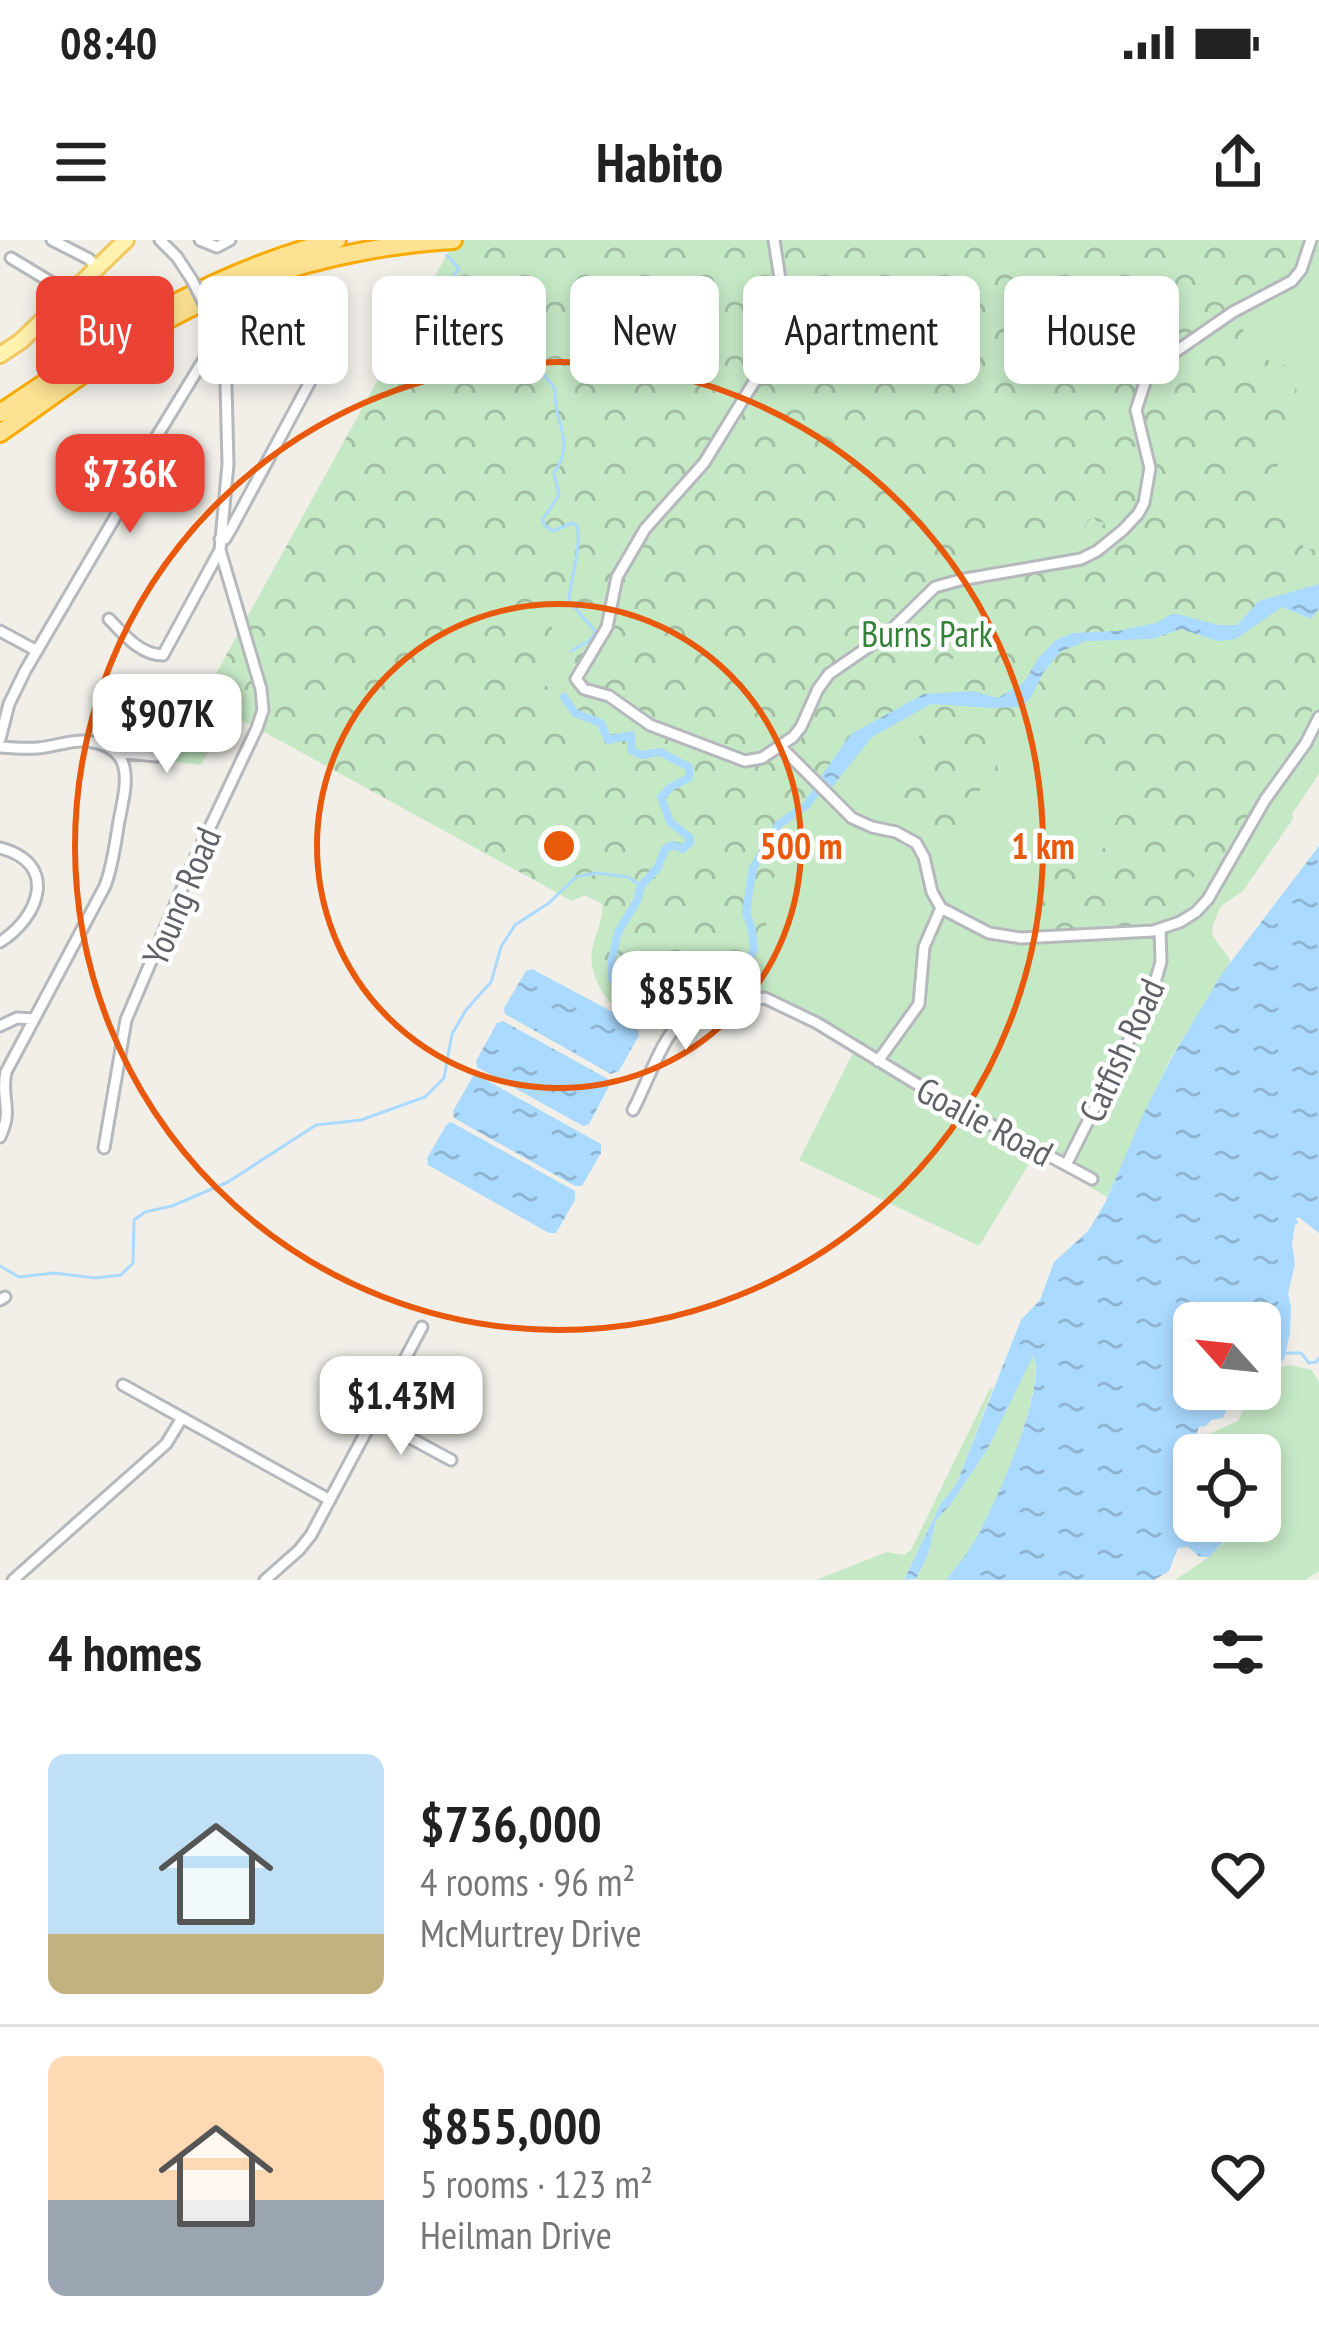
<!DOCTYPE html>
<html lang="en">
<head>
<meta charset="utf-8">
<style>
	body { margin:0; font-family:"PT Sans Narrow",sans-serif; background:#f2f2f2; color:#222; height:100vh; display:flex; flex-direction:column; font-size:45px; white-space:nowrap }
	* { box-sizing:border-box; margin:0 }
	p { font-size:39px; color:#767676 }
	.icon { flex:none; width:66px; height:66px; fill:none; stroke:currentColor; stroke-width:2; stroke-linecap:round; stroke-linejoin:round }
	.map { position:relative; height:1340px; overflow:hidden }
	.side { display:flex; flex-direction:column; background:#fff; flex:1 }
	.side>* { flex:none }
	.hud { position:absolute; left:36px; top:36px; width:1248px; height:108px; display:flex; gap:24px }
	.needle { width:78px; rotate:297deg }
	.tools { position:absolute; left:1173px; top:1062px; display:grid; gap:24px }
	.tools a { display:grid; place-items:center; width:108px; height:108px; border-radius:18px; background:#fff; box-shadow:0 6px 18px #0003; font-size:60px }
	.price { position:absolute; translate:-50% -102px; padding:0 27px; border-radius:24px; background:#fff; color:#222; font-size:39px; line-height:78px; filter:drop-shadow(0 3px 6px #0008) }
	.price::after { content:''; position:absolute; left:50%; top:72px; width:36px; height:27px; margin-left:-18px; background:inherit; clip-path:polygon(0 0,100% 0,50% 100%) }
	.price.selected { background:#ea4335; color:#fff }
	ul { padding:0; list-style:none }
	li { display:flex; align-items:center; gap:36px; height:300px; padding:0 48px }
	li+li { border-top:3px solid #e0e0e0 }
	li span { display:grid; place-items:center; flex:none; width:336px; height:240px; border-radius:18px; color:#555 }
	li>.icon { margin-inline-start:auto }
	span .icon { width:144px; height:144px; fill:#fffc; stroke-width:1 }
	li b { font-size:51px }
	h2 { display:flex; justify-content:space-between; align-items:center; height:144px; padding:0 48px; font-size:51px }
	.chip { padding:0 42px; border-radius:18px; background:#fff; box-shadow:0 6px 18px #0003; font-size:42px; line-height:108px }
	.chip.selected { background:#ea4335; color:#fff }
	.status { display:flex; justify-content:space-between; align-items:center; height:84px; padding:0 60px; background:#fff; direction:ltr }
	.status svg { height:33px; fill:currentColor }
	header { display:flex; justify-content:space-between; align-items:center; height:156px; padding:0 48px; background:#fff; font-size:54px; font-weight:700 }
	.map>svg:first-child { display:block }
</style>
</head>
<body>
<div class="status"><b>08:40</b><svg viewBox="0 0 49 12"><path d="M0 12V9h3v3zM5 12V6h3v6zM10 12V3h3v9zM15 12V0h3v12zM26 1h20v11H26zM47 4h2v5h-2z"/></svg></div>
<header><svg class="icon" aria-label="menu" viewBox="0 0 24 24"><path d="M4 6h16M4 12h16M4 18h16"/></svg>Habito<svg class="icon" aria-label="share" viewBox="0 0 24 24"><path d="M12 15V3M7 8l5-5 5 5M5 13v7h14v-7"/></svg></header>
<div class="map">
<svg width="1319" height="1340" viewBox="0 0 1319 1340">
	<defs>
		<pattern id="forest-crowns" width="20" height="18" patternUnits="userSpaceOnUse" patternTransform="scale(3)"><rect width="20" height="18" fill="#c5e8c5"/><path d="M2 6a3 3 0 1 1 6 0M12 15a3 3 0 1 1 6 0" fill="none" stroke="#a3c0a4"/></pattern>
		<pattern id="water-ripples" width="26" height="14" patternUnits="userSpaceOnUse" patternTransform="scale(3)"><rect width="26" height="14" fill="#aadaff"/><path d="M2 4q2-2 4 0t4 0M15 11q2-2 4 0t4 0" fill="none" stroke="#8eb4d2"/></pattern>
	</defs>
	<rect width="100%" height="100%" fill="#f1efe8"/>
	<!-- green -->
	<path fill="#c5e8c5" d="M458,0H1319V534L1292,574L1293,579L1243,651L1221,666L1213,684L1212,695L1229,718L1230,723L1170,819L1107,957L1035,914L979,1006L799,920L854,811L723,738L727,728L231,471L201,525L136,517L128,507L166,436L209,458Z
		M1033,1115C1046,1154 995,1265 974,1302C966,1316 956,1328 946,1340H916L928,1315L936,1280L951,1264L987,1210Z
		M1290,1125L1312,1130L1319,1143V1331L1305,1340H1175C1199,1324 1227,1307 1239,1281H1260V1215H1196L1202,1197L1238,1181L1253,1149H1260V1142L1272,1129Z
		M990,1148L993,1149L956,1245L941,1263L904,1340H816L887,1312L904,1315L911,1310Z"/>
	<!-- forest -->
	<path fill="url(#forest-crowns)" fill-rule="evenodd" d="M585,0H1319V22L1292,48L1247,75L1241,99L1244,109C1262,122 1275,120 1293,129L1297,154L1311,198L1283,181L1288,207L1275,230L1259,241L1256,249C1273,265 1280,285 1305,283L1303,308L1319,310V457L1296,503L1214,628L1197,633L1192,638L1193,651L1173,672L1156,683L1056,691L1047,688L1036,671L1066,605L1091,616L1099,617L1135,541L1019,483L996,523L999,531L1020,544L1016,547L994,537L978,552L967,576L982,586L954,587L940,598L923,588L910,590L897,580L889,564L921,492L919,488L902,487L864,512L837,549L822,560L813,577L797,596L788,618L766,648L764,655C765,688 778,733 741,750C735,753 728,753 722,756C705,765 693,780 672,781L671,769L652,772L643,767L638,774C632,774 624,773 619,770C603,760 588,730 592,711C595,694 603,682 602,664L585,655L572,661L257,488L201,461L451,7ZM1059,265L1081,285L1082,291L1086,290L1085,284L1093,277L1099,284L1102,281L1104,284L1100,288L1102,294L1111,296L1081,319L1003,333L1001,325L995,321L992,307L978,305L977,301L995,295L1006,301L1010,293L1007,289L1011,287L1017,291L1014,303L1036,305L1037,300L1048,289L1064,293L1060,286L1069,281L1051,282L1044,271ZM568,375L572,396L560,398L555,410L570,404L574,426L570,431L569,445L564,448L570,454L560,459L541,441L554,398L550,380ZM983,404L992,418L991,422L954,448L945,444L948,421Z"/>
	<!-- water -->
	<path fill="url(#water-ripples)" d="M1319,344V369L1311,379L1282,367L1236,399L1218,401L1181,389L1152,399L1086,401L1060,412L1043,433L1031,457L1021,467L992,468L931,464L872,497L828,552L818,541L851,494L924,454L973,451L998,458L1024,442L1038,419L1056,400L1073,393L1118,391L1156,383L1173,373L1219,385H1237L1259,361Z
		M1319,606V993L1300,978H1296L1298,983L1295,985L1292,1004L1295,1024L1288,1054L1291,1065L1290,1093L1284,1120L1274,1125L1260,1114V1083H1194V1149H1244C1237,1161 1227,1166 1223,1178L1211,1180L1206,1186L1199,1187L1184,1230L1194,1240V1281H1236L1238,1284L1234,1291L1209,1317H1200L1188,1307L1178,1308L1169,1331L1154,1340H946C956,1327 966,1316 974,1302C993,1269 1048,1149 1033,1116L987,1210L951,1264L936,1280L928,1315L916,1339L904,1340L941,1263L956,1245L1021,1080L1040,1060L1054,1022L1088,991L1105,963L1143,875L1171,819L1221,735Z
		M532,729L637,785L639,795L619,831L611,834L505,774L504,768L526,731Z
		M503,781L608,839L609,846L589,884L583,886L477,827L476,821L497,783Z
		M477,835L601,904V913L582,946H575L454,878L453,871L473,836Z
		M451,882L575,951V960L556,993H549L428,925L427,918L447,884Z"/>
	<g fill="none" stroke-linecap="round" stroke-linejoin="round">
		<!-- stream -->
		<path stroke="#aadaff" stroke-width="3" d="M447,15L459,29L454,35L464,44L475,65L488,70L522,95C523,118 543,131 555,149C553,185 577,199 554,233L559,255L543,279L544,285L553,291L572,283L577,286C582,312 570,336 569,361L596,392L589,401L571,411
			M0,1026L19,1037L54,1033L95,1038L121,1035L133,1023L134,980L145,972L172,966L228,942L316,885L361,880L425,857L444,838L452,794L466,770L491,742L501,707L515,685L549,663L576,637L597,633L628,637L641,646
			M1285,1113H1301L1309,1123L1316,1122L1319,1118"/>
		<!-- river -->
		<path stroke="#aadaff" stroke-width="8" d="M564,457L575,473L601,483L608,500L631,495V510L641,515L660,512L689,527V538L671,547L661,557L670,582L689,597L690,602L683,609L672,605L665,609L658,627L641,646L637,661L618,692L612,719V738L616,746L624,752H639L660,746L715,745L746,726L754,709L752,690L746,672L753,628L779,584L807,565L820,546"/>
		<!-- minor casing -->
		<g stroke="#b5b8bc" stroke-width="15">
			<path id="minor" d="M52,0L89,19L97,28
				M160,0L177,17L192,40
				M200,0L217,7L230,0
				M774,0C779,36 789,73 775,108L704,223L645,289L617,337L607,387L576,439L584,449L609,456L650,485L745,521L762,518L793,497L801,487L818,449L829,434L887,394L935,347L960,340L1081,319L1097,311L1123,290L1138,274L1144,263L1150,228L1136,170L1149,130L1233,72L1292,41L1301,30L1311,0
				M11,18L69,53
				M219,94L253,64L262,61L323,89L332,94L333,99L232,287L225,299H220
				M109,379C124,395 141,415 163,415L220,310
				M0,391L37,411
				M0,499L9,464L25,431L117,274L157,196L209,111L221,101
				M0,507C12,508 26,509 38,508C54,507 69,500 85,501C138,506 126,545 119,581C115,604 113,625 105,646L6,832C0,859 14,868 0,897
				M781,507L852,578L872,587L896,592L916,603L924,617L932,652L941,668L989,693L1021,698L1153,691L1180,682L1196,672L1208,659L1265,560L1306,503L1319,477
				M115,512L156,516L180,490
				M0,608C59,623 40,677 0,702
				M0,786L17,778L34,779
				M878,821L919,764L924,707L941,668
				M633,870C644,850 659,807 673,791C688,776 744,760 765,758L817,783L925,849L1092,939
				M104,908L126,780L193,623L257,488L263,470L261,449L220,310L228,224L226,145L223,110L209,73
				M1066,925L1151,756L1161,722L1160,690
				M0,1060L5,1057
				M123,1145L330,1260
				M373,1178L451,1220
				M13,1340L166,1204L182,1178
				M265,1340L299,1310L311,1295L422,1087"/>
		</g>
		<!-- major casing -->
		<g stroke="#f2c960" stroke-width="20">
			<path id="major" d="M0,115L21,101L126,0"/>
		</g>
		<!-- highway casing -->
		<g stroke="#f9ab00" stroke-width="22">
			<path id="highway" d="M0,173C112,98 203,34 337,0
				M0,193C56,154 110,112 169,79C255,32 355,6 453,0"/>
		</g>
		<!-- minor -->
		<use href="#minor" stroke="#fff" stroke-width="9"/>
		<!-- major -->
		<use href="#major" stroke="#fff2af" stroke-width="14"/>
		<!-- highway -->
		<use href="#highway" stroke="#fde293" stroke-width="16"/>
		<!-- minor-bridge casing -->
		<g stroke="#b5b8bc" stroke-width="15" stroke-linecap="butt">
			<path id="minor-bridge" d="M192,40L209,73"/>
		</g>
		<!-- minor-bridge -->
		<use href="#minor-bridge" stroke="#fff" stroke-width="9"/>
	</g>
	<!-- distance rings -->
	<g fill="none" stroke="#e8590c" stroke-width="6">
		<circle cx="559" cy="606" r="242"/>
		<circle cx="559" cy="606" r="484"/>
	</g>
	<g text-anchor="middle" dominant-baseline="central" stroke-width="9" stroke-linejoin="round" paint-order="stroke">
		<!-- park labels -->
		<g font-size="36" fill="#348238" stroke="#fff">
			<text x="927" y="393">Burns Park</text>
		</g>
		<!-- street labels -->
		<g font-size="36" fill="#5f6368" stroke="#fff">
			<text transform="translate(181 656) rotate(-67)">Young Road</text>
			<text transform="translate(1121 810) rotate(-65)">Catfish Road</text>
			<text transform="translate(985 881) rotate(28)">Goalie Road</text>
		</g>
	</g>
	<circle cx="559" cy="606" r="18" fill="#e8590c" stroke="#fff" stroke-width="6"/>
	<g font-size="36" text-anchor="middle" font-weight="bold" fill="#e8590c" stroke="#fff" stroke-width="9" stroke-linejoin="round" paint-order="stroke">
		<text x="801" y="619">500 m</text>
		<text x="1043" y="619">1 km</text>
	</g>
</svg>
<div class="tools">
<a><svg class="needle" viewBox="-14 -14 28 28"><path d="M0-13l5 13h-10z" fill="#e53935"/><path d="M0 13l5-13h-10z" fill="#767676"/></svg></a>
<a><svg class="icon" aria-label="locate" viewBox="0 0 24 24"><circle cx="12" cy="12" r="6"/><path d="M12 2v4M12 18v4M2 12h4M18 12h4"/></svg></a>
</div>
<b class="price selected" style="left:130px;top:296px">$736K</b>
<b class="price" style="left:167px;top:536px">$907K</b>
<b class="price" style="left:686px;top:813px">$855K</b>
<b class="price" style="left:401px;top:1218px">$1.43M</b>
<div class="hud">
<a class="chip selected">Buy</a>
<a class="chip">Rent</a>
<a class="chip">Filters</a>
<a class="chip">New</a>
<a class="chip">Apartment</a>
<a class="chip">House</a>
</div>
</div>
<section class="side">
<h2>4 homes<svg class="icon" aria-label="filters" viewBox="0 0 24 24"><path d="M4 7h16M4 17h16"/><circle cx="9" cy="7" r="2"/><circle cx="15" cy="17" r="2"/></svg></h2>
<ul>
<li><span style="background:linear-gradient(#bfe0f5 75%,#c2b280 0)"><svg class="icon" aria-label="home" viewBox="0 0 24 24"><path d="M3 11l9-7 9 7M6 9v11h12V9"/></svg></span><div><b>$736,000</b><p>4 rooms · 96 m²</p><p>McMurtrey Drive</p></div><svg class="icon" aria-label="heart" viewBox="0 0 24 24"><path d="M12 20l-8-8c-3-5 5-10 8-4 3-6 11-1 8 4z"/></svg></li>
<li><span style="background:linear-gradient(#ffd9b3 60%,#9aa5b1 0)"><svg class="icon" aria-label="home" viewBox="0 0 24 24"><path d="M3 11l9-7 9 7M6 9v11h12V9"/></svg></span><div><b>$855,000</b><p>5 rooms · 123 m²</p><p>Heilman Drive</p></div><svg class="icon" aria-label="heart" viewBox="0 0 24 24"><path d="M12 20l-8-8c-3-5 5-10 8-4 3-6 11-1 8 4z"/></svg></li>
</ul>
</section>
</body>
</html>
